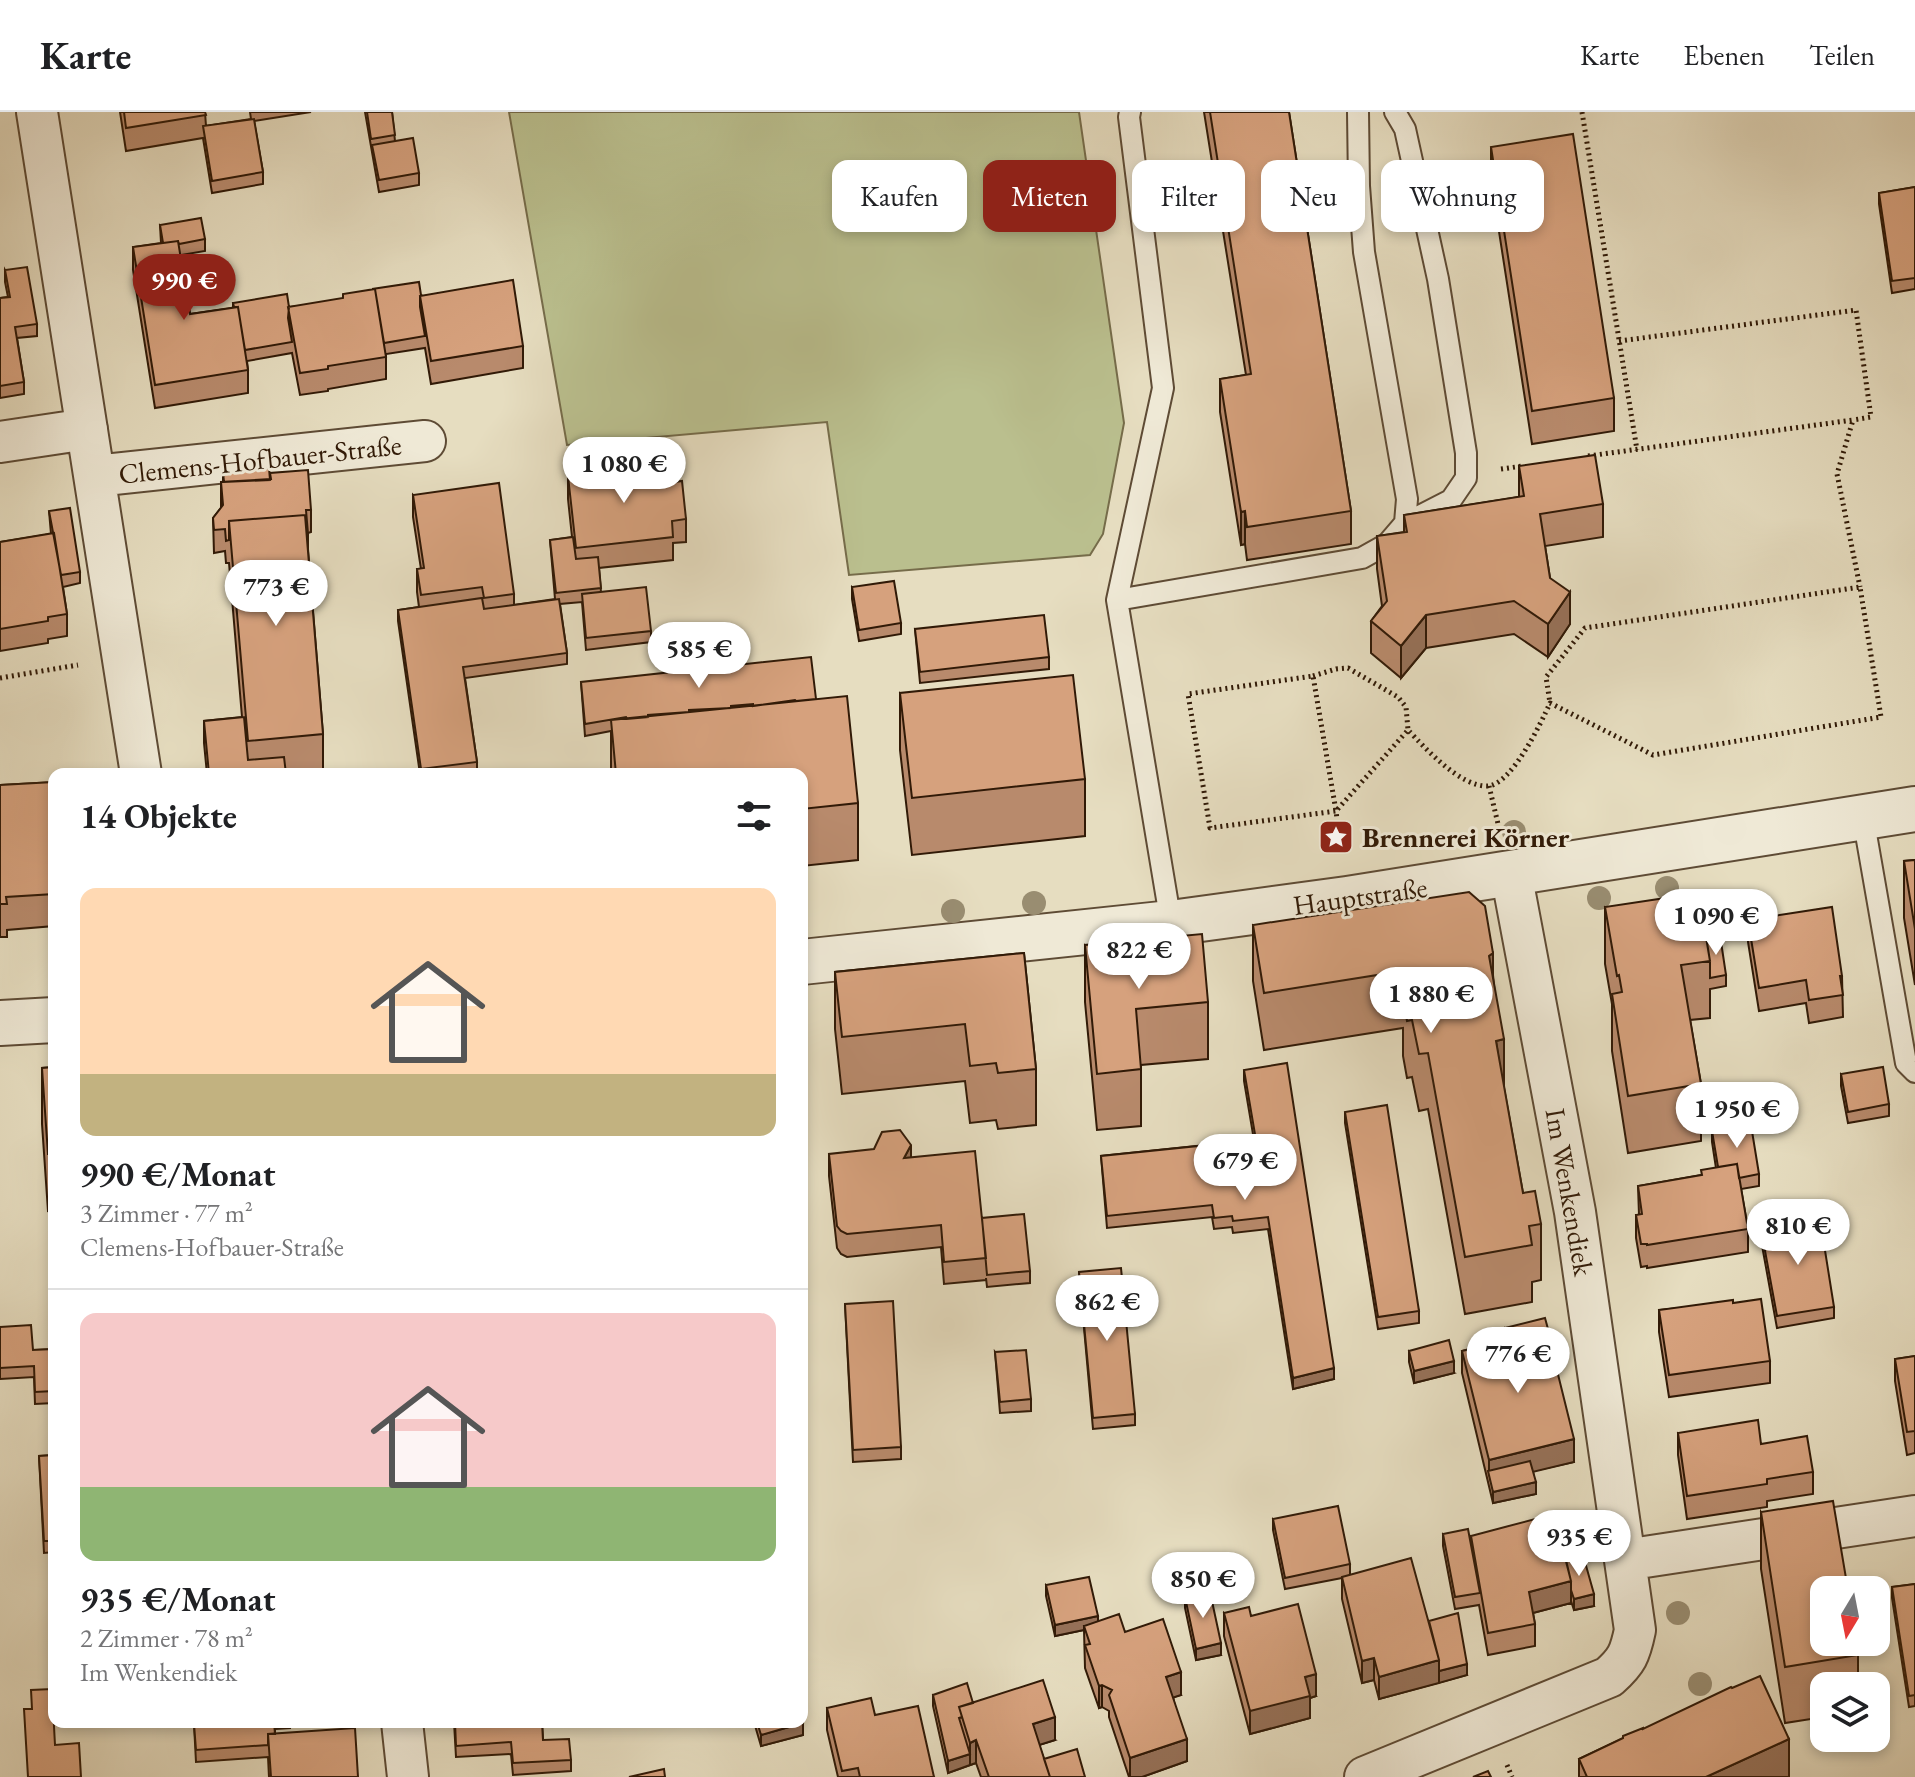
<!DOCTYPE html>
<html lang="de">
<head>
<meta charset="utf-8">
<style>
	body { margin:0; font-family:"EB Garamond",serif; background:#f6f6f6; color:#202124; height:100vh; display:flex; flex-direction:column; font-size:30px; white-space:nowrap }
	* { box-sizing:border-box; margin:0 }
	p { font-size:26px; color:#757577 }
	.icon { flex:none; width:44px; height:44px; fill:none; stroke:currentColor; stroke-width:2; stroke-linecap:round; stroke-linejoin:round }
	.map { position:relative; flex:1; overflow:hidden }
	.details { position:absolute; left:48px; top:656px; width:760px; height:960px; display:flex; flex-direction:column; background:#fff; border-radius:16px; box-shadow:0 4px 12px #0003 }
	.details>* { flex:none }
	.guide { position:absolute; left:832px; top:48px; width:760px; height:72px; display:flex; gap:16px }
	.needle { width:52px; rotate:190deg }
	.fabs { position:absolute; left:1810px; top:1464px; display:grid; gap:16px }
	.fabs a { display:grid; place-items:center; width:80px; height:80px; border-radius:16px; background:#fff; box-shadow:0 4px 12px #0003; font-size:40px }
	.price { position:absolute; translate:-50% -68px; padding:0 18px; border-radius:28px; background:#fff; color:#222; font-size:26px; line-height:52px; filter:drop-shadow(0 2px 4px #0008) }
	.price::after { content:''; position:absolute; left:50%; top:48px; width:24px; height:18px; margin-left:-12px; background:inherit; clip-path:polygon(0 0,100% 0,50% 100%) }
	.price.current { background:#8f2418; color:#fff }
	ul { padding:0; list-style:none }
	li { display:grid; align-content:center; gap:16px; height:424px; padding:0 32px }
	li+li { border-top:2px solid #e0e0e0 }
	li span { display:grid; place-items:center; height:248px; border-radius:16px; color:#555 }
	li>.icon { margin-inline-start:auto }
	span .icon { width:144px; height:144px; fill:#fffc; stroke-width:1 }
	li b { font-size:34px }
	h2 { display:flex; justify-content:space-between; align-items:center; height:96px; padding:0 32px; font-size:34px }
	.pill { padding:0 28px; border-radius:16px; background:#fff; box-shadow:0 4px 12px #0003; font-size:28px; line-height:72px }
	.pill.current { background:#8f2418; color:#fff }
	header { display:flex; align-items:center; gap:48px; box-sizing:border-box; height:112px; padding:0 40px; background:#fff; border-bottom:2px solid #e0e0e0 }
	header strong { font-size:38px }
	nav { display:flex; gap:44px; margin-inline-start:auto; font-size:28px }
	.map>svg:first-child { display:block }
</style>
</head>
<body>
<header>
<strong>Karte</strong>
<nav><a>Karte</a><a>Ebenen</a><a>Teilen</a></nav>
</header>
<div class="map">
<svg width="1915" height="1665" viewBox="0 0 1915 1665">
	<rect width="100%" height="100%" fill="#e6ddc0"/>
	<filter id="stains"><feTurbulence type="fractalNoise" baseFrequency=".0025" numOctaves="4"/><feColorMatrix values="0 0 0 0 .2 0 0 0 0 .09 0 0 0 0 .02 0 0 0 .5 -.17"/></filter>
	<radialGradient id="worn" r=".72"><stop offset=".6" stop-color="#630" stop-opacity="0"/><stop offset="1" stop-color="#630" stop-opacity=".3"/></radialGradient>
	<!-- grass -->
	<path fill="#babf8e" stroke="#766c4a" stroke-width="2" d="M509,0H1079L1124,311L1103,422L1090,443L849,463L827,310L567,333Z"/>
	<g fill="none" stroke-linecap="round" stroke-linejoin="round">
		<!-- service casing -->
		<g stroke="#5e4b35" stroke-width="24">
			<path id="service" d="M1130,0L1129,5L1163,276L1117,488L1171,811
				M1395,0L1405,17L1438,167L1466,341V366L1451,388L1406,411
				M1117,488L1362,446L1387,432L1405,411L1407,387L1364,140L1359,74L1358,0
				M1863,705L1906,951L1915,960"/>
		</g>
		<!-- minor casing -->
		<g stroke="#5e4b35" stroke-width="44">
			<path id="minor" d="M37,0L141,662
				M0,330L87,317
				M95,364L425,329
				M1625,1448L1915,1404
				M402,1610L408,1665
				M1365,1665L1609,1565C1627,1549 1630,1542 1635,1518L1575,1100L1511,761"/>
		</g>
		<!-- tertiary casing -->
		<g stroke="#5e4b35" stroke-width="48">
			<path id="tertiary" d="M802,850L1171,811L1347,787L1915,697
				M0,911L54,908"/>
		</g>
		<!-- path -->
		<path stroke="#311a07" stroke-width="5" stroke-dasharray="2 4" stroke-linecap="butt" d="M1582,0L1637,338
			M1619,229L1856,198L1871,305L1853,308
			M1588,344L1853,308L1837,362L1860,475
			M1501,357L1523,354
			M1313,564L1336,557L1348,556L1398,585L1406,595L1408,618
			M0,566L78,553
			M1489,674L1499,716
			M1341,740L1336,699L1210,716L1188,582L1313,564L1336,699L1408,618C1425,636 1460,675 1488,674C1512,672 1541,611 1550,591L1653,643L1881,605L1860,475L1585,516L1546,565L1550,591
			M1507,1653L1512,1665"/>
		<!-- service -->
		<use href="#service" stroke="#efe9d6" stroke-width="20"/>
		<!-- minor -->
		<use href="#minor" stroke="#efe9d6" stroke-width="40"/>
		<!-- tertiary -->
		<use href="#tertiary" stroke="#efe9d6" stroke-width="44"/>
	</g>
	<!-- trees -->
	<g fill="#998d71">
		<circle cx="1514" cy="720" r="12"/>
		<circle cx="1667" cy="776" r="12"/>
		<circle cx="1599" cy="786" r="12"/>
		<circle cx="1034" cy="791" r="12"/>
		<circle cx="953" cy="799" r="12"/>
		<circle cx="1678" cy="1501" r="12"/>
		<circle cx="1700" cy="1572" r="12"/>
	</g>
	<!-- wall -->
	<path fill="#b88a6c" stroke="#311a07" stroke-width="2" d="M120,0H205L206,14L251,7L250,0H311L254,9L263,60V72L212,81L203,26L126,39Z
		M365,0H392L395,29L419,61V73L379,80Z
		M1204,0H1289L1351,399V432L1247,448L1245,432L1241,433L1220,300V267L1246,263Z
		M1491,35L1614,286V319L1532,332L1491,68Z
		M1915,75V177L1892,181L1879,92V81Z
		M160,113L205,127V139L181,143L190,202L233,196V191L289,195L421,183L523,234V256L431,272L425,236L386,242V267L328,277V279L300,283L292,241L247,249L248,258V281L155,296L133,158V135L161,131Z
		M5,158L37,212V224L17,226L24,270V282L0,286V186L8,185L5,170Z
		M597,354L636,356L667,371L686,407V430L673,431V448L599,456L601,480L651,519V530L586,538L582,490L560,492L567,541V552L465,566L477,650V661L420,662L398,509V498L419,495L417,480V457H421L413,405V383L514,482V493L555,487L550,428L572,425L568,387V364L597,360Z
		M1519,354L1603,392V425L1545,434L1550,466L1570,512L1548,545L1514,522L1426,536L1401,566L1371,541V509L1382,494L1377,457V424L1404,420V403L1519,385Z
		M223,360L270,368L311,398V420L308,421V437L323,622V662H207L204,631V609L242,605L229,451H226L225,439L214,441L213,406L221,396V370H223Z
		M49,399L80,460V471L63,475L67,502V524L48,527V531L0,539V430L51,422Z
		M852,475L901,511V522L859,529L852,487Z
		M915,517L1049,545V557L920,571Z
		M581,570L816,588L858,691V748L802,754V662H611V619L585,624Z
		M900,581L1085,667V724L912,743L900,638Z
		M54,670V814L7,818V825H0V673Z
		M1915,748V873L1904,806V749Z
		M1605,795L1706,825L1726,863V874L1710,877V906L1690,908L1701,972V1029L1628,1041L1612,939V892L1605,852Z
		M1748,808L1842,864L1843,905L1809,911L1806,891L1759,899L1748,830Z
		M1253,813L1493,863L1504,976L1523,1081L1541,1112V1168L1532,1170V1190L1465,1202L1428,997L1419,999L1412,965L1407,966L1403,944V916L1264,938L1253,869Z
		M1085,833L1208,890V947L1141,953V1014L1097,1018L1085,890Z
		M1024,841L1036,957V1013L998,1017L996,1008L970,1011L965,969L842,982L835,917V860Z
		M54,955V1098L48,1099L42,1012V956Z
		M1244,958L1334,1267L1293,1277L1268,1117L1233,1121L1232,1115L1214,1117L1212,1105L1107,1116L1101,1044L1254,1028L1244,969Z
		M1841,962L1889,992V1004L1848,1011L1841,974Z
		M1345,1000L1419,1199V1211L1378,1217L1345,1011Z
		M1712,1019L1759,1062V1074L1741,1077L1748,1117V1140L1647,1156V1154L1641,1155L1636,1126V1103H1639L1638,1074L1701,1063L1716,1056L1712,1030Z
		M829,1042L911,1046L982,1106L1030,1159V1171L987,1175L986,1166V1168L944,1172L941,1135L847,1145L841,1142L837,1136L829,1064Z
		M1761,1117L1834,1195V1206L1777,1216L1761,1128Z
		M1079,1160L1135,1302V1313L1093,1317Z
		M1733,1191L1770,1249V1271L1669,1285L1659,1220V1198Z
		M845,1192L901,1335V1347L853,1350Z
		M0,1215L33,1238L54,1237V1291L35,1292L34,1265L0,1267Z
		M1505,1216L1551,1233L1574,1350L1533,1359L1536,1382L1493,1391L1462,1261V1239L1505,1228Z
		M1409,1239L1454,1261L1414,1271L1409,1250Z
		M995,1240L1031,1287V1299L1000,1301Z
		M1915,1244V1341L1907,1343L1895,1269V1247Z
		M1678,1321L1761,1332L1813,1360V1382L1767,1389V1395L1687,1407L1678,1343Z
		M54,1343V1440L44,1441L39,1344Z
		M1761,1400L1858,1543V1574H1824V1605L1785,1611L1761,1457Z
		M1273,1407L1350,1452V1462L1429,1509L1467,1563L1379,1587L1374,1568L1362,1571L1342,1487V1466L1285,1477L1273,1418Z
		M1443,1422L1471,1434V1424L1566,1448L1594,1494L1574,1498L1571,1489V1491L1533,1501L1535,1512V1534L1488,1543L1479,1493L1455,1497L1443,1434Z
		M1915,1472V1594L1909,1595L1892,1486V1475Z
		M1046,1473L1098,1509L1125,1520L1181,1583L1173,1585L1187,1649L1142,1665H1129L1109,1605V1599L1102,1595L1099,1596L1085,1556L1084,1518L1055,1524L1046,1484Z
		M1185,1485L1221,1543L1196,1548L1185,1496Z
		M1224,1501L1316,1584L1310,1586V1606L1250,1622L1224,1524Z
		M933,1583L973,1591L1055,1628L1039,1633L1044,1647L1085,1665H981L976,1651L948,1661L933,1594Z
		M827,1596L875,1603L934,1665H838L827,1618Z
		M213,1610H290V1616L275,1617V1622L358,1665H269L268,1645L196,1650L194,1612Z
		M454,1610H542L543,1628L571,1648V1659L513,1663L511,1642L456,1645Z
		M754,1610H802L803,1623L761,1634Z
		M1643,1617L1789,1665H1579V1647Z"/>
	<!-- shaded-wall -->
	<path fill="#967158" stroke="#311a07" stroke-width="2" d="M1245,399V432L1241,433V400Z
		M1570,480V512L1548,545V512Z
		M1426,503V536L1401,566V534Z
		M1493,841V898L1489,844Z
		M1504,927V984L1496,929Z
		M911,1033V1055L904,1046Z
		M1454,1249V1261L1414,1271V1259Z
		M1334,1256V1267L1293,1277V1266Z
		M1574,1327V1350L1491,1370L1489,1361V1348Z
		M1536,1370V1382L1493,1391V1380Z
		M1571,1469V1491L1529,1502V1480Z
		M1594,1482V1494L1574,1498V1487Z
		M1098,1504V1515L1084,1514V1518L1055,1524V1513Z
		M1221,1531V1543L1196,1548V1537Z
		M1374,1546V1568L1362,1571V1549Z
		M1439,1548V1571L1379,1587V1565Z
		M1467,1552V1563L1439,1571V1559Z
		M1181,1560V1583L1166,1588V1565Z
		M1316,1562V1584L1310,1586V1606L1250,1622V1599L1305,1565Z
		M1102,1573V1595L1099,1596V1574Z
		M1055,1605V1628L1033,1635V1612Z
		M803,1611V1623L761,1634V1623Z
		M1187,1627V1649L1142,1665H1130V1646Z
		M1789,1627V1665H1706Z
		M976,1628V1651L970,1653V1631Z
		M970,1642V1653L948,1661V1649Z"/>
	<!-- building -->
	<path fill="#d6a17d" stroke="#311a07" stroke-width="2" d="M124,0H205L206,3L126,16Z
		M367,0H392L395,23L371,27Z
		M1210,0H1289L1351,399L1247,415L1245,399L1241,400L1220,267L1251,262Z
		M254,7L263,60L212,69L203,14Z
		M1573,22L1614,286L1532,299L1491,35Z
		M413,26L419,61L379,68L372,33Z
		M1915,75V166L1892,169L1879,81Z
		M201,106L205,127L179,132L178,129L163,131L160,113Z
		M178,129L190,202L238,195L248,258L155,273L133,135Z
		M27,155L37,212L15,215L24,270L0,274V186L10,185L5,158Z
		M513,168L523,234L431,249L420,184Z
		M419,170L421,183L420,184V195L425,224L384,231L375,177H372Z
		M375,177L386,245L328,254V257L300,261L288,195L343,186V182Z
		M287,182L289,195L288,206L292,230L245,238L238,195H234L233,191Z
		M1595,343L1603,392L1540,402L1550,466L1570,480L1548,512L1514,489L1426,503L1401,534L1371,509L1387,489L1377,424L1407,420L1404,403L1524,384L1519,354Z
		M635,350L636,356L666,353L667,371L682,369L686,407L672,409L673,425L576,436L568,364L598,360L597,354Z
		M269,356L270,368L224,370L223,360Z
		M308,358L311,398H306L308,422H307L305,403L229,409V428L226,429L225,417L214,418L213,406L223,393L221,370L271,367L270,361Z
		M499,371L514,482L484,486L482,475L421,483L417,457L424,456L413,383Z
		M70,396L80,460L61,463L49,399Z
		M305,403L323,622L248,629L229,409Z
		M54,421L67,502L48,505V509L0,517V430Z
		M573,425L576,447L598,445L601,476L556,481L550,428Z
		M894,469L901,511L859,518L852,475Z
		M646,475L651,519L586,526L582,482Z
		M482,486L484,497L559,487L567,541L463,555L477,650L421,657L398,498Z
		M1044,503L1049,545L920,560L915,517Z
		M811,545L816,587L796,589L795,588L753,594V592L731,594V596L689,598V600L648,603V605L627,607L626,605L585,612L581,570Z
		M1073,563L1085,667L912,686L900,581Z
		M847,584L858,691L802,697V662H616L611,608Z
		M244,605L248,648L284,645L286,662H209L204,609Z
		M54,670V782L6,785L7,792H0V673Z
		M1915,748V817L1904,749Z
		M1469,780L1485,794L1493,841L1489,844L1504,927L1496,929L1523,1081L1535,1079L1541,1112L1529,1114L1532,1133L1465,1145L1428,941L1419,942L1412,908L1407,909L1403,887L1414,885L1409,858L1264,881L1253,813Z
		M1699,781L1710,849L1681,853L1701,972L1628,984L1612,882L1622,880L1619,863L1617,864L1605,795Z
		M1832,795L1842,864H1840L1843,883L1809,888L1806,868L1759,876L1748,808Z
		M1202,822L1208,890L1136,897L1141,957L1097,962L1085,833Z
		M1720,823L1726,863L1710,866V849L1706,825Z
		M1024,841L1036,957L998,961L996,951L970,954L965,912L842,925L835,860Z
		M1287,951L1334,1256L1293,1266L1268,1105L1233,1109L1232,1104L1214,1106L1212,1093L1107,1104L1101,1044L1256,1028L1244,958Z
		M54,955V1042H48L42,956Z
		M1883,955L1889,992L1848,1000L1841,962Z
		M1387,993L1419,1199L1378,1205L1345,1000Z
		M1751,1013L1759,1062L1739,1066L1737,1052L1718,1055L1712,1019Z
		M900,1018L911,1033L904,1046L975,1039L986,1146L944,1150L941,1113L847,1122L841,1119L837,1114L829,1042L874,1037L882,1020Z
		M1737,1052L1748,1117L1647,1133V1132H1641L1636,1103L1642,1102L1638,1074L1702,1063L1701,1058Z
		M1024,1102L1030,1159L987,1163L982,1106Z
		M1820,1107L1834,1195L1777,1204L1761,1117Z
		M1121,1156L1135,1302L1093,1306L1079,1160Z
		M1761,1187L1770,1249L1669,1263L1659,1198L1733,1188V1191Z
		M893,1189L901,1335L853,1338L845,1192Z
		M1545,1206L1551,1228L1549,1229L1547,1218L1508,1228L1505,1216Z
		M31,1213L33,1238L54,1237V1279L35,1280L34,1254L0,1256V1215Z
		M1547,1218L1574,1327L1489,1348L1462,1239Z
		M1449,1228L1454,1249L1414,1259L1409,1239Z
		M1026,1238L1031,1287L1000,1290L995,1240Z
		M1915,1244V1319L1907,1320L1895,1247Z
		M1758,1308L1761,1332L1807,1324L1813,1360L1767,1367V1372L1687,1384L1678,1321Z
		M54,1343V1429H44L39,1344Z
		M1530,1349L1536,1370L1493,1380L1488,1359Z
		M1833,1389L1848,1478H1824V1530H1856L1858,1543L1785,1555L1761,1400Z
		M1338,1394L1350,1452L1285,1466L1273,1407Z
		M1554,1402L1571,1469L1529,1480L1535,1512L1488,1521L1471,1424Z
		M1468,1417L1480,1481L1455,1485L1443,1422Z
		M1583,1443L1594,1482L1574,1487L1571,1478V1469L1566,1448Z
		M1411,1446L1439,1548L1379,1565L1374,1546L1362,1549L1342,1465Z
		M1089,1465L1098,1504L1055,1513L1046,1473Z
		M1915,1472V1583L1909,1584L1892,1475Z
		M1210,1480L1221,1531L1196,1537L1185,1485Z
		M1298,1492L1316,1562L1305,1565L1310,1584L1250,1599L1224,1501L1249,1495L1251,1504Z
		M1458,1501L1467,1552L1439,1559V1548L1429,1509Z
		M1119,1502L1125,1520L1163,1507L1181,1560L1166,1565L1187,1627L1130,1646L1109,1583L1112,1578L1102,1573L1099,1574L1085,1533L1090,1532L1084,1514Z
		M1760,1564L1789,1627L1706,1665H1587L1579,1647L1623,1626V1624L1643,1616V1617L1731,1575L1732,1576Z
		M1043,1568L1055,1605L1033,1612L1050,1665H989L976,1628L970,1631L959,1595Z
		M967,1571L973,1591L959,1595L962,1605L959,1606L970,1642L948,1649L933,1583Z
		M52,1577L55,1633L79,1631L81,1665H28L24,1597H32L31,1578Z
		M871,1586L875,1603L918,1594L934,1665H860L858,1656L842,1659L827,1596Z
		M802,1607L803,1611L761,1623L757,1610H802Z
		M213,1610H274L275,1622H268V1633L196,1638L194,1612Z
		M455,1610H542L543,1628L569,1627L571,1648L513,1651L511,1630L456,1634Z
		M355,1616L358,1665H271L268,1622Z
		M1077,1637L1085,1665H1050L1044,1647Z
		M664,1657L665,1665H629Z
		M1488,1659L1491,1665H1473Z"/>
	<!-- icons -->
	<defs>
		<g id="sight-square" transform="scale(1.8)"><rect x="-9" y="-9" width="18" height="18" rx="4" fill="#8f2418" stroke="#efe9d6"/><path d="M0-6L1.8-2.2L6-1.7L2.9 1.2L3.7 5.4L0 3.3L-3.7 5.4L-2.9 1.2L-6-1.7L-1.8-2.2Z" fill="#fff"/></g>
	</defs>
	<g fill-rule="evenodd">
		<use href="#sight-square" x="1336" y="725"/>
	</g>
	<g text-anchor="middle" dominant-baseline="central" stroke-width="6" stroke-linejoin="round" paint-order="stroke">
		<!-- street labels -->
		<g font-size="28" fill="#311a07" stroke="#efe9d6">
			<text transform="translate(260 347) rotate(-6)">Clemens-Hofbauer-Straße</text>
			<text transform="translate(1360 784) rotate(-8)">Hauptstraße</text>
			<text transform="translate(1570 1080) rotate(80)">Im Wenkendiek</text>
		</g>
		<!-- poi labels -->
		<g font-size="28" font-weight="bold" fill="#311a07" stroke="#efe9d6" text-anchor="start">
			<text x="1362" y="725">Brennerei Körner</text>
		</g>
	</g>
	<rect width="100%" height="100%" filter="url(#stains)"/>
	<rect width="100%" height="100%" fill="url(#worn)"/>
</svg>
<div class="fabs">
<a><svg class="needle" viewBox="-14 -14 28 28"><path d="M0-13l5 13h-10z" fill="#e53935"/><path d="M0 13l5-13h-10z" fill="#757577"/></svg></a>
<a><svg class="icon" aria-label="layers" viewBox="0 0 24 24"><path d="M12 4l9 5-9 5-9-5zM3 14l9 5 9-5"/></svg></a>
</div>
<b class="price current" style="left:184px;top:210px">990 €</b>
<b class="price" style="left:624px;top:393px">1 080 €</b>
<b class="price" style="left:276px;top:516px">773 €</b>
<b class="price" style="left:699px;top:578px">585 €</b>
<b class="price" style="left:1716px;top:845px">1 090 €</b>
<b class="price" style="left:1139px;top:879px">822 €</b>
<b class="price" style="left:1431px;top:923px">1 880 €</b>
<b class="price" style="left:1737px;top:1038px">1 950 €</b>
<b class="price" style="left:1245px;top:1090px">679 €</b>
<b class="price" style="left:1798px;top:1155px">810 €</b>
<b class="price" style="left:1107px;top:1231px">862 €</b>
<b class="price" style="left:1518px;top:1283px">776 €</b>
<b class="price" style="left:1579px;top:1466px">935 €</b>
<b class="price" style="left:1203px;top:1508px">850 €</b>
<div class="guide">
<a class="pill">Kaufen</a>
<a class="pill current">Mieten</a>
<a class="pill">Filter</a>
<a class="pill">Neu</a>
<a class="pill">Wohnung</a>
</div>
<section class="details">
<h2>14 Objekte<svg class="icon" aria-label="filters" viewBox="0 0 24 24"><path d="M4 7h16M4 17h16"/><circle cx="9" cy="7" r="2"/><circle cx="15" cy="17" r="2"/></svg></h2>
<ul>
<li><span style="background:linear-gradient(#ffd9b3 75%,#c2b280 0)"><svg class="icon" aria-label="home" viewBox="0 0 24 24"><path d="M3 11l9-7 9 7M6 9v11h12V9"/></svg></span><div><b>990 €/Monat</b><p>3 Zimmer · 77 m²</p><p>Clemens-Hofbauer-Straße</p></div></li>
<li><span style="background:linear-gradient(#f6c9c9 70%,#8fb573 0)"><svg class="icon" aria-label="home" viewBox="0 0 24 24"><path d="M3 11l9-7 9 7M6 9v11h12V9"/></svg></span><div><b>935 €/Monat</b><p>2 Zimmer · 78 m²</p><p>Im Wenkendiek</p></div></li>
</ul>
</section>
</div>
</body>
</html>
